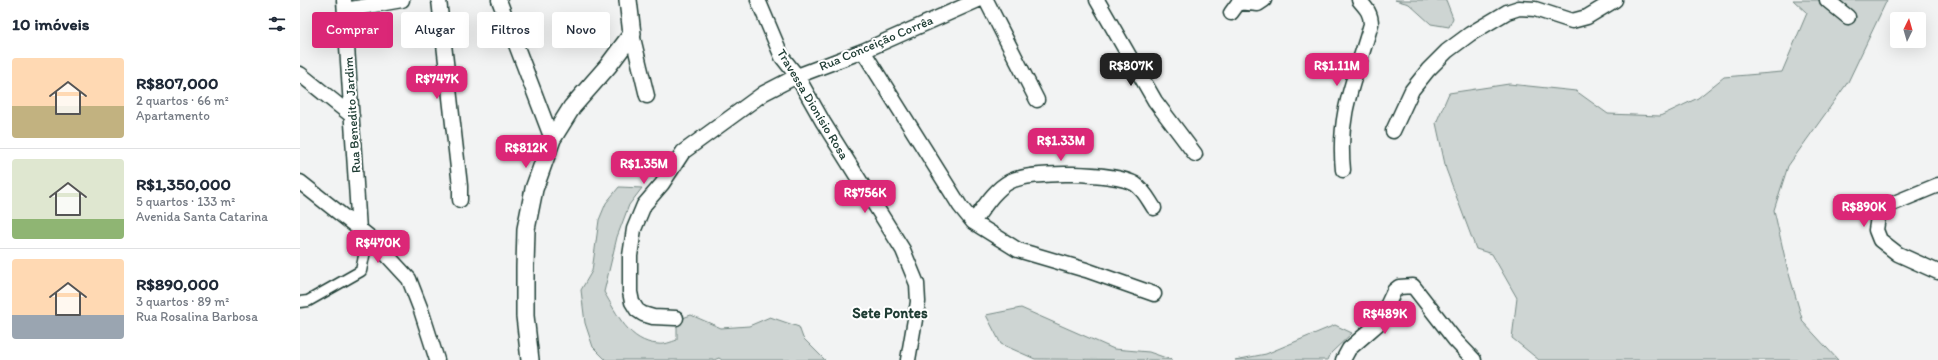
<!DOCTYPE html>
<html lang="pt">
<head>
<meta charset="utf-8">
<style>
	body { margin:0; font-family:Itim,sans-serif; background:#f6f6f7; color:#1f2937; height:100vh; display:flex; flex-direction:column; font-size:15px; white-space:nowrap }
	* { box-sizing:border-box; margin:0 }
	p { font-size:13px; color:#747a83 }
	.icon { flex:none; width:22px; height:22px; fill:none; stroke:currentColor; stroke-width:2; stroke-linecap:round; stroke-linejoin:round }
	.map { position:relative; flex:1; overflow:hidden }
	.sheet { display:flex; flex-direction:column; background:#fff; width:300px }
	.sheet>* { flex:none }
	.hud { position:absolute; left:12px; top:12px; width:380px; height:36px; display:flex; gap:8px }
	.needle { width:26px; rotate:5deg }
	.controls { position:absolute; left:1590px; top:12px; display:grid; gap:8px }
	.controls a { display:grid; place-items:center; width:36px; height:36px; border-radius:4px; background:#fff; box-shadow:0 4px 16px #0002; font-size:20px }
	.price { position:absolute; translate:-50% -34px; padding:0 9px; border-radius:8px; background:#db2777; color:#fff; font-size:13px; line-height:26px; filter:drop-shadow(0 1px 2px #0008) }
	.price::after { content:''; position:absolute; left:50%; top:24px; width:12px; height:9px; margin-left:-6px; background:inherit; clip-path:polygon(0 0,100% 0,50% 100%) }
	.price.current { background:#222; color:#fff }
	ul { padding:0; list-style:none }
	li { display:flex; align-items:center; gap:12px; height:100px; padding:0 12px }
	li+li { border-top:1px solid #e0e1e3 }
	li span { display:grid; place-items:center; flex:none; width:112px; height:80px; border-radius:4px; color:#555 }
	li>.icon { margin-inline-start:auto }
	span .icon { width:48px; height:48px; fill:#fffc; stroke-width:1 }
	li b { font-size:17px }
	h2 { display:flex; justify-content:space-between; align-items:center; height:48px; padding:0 12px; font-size:17px }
	.chip { padding:0 14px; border-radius:4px; background:#fff; box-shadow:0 4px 16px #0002; font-size:14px; line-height:36px }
	.chip.current { background:#db2777; color:#fff }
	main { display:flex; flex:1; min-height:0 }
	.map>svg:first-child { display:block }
</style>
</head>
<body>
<main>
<section class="sheet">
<h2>10 imóveis<svg class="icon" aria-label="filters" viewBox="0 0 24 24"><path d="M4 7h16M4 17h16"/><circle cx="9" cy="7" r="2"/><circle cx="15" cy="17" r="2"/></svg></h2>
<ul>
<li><span style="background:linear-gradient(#ffd9b3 60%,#c2b280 0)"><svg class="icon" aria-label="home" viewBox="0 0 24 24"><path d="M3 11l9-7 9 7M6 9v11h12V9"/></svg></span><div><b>R$807,000</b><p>2 quartos · 66 m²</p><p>Apartamento</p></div></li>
<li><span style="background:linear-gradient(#dfe7d0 75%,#8fb573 0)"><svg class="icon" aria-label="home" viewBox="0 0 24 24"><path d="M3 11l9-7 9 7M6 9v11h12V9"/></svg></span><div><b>R$1,350,000</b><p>5 quartos · 133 m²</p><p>Avenida Santa Catarina</p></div></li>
<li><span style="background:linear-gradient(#ffd9b3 70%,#9aa5b1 0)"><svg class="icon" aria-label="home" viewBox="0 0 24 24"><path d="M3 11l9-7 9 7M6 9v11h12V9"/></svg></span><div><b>R$890,000</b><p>3 quartos · 89 m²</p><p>Rua Rosalina Barbosa</p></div></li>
</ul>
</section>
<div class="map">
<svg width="1638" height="360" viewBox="0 0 1638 360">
	<rect width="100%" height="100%" fill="#f2f3f3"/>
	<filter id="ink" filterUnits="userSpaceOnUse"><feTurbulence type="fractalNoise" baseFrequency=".025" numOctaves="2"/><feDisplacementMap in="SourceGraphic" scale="8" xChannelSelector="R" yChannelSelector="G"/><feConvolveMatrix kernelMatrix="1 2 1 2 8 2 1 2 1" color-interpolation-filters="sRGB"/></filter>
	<g filter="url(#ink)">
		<!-- green -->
		<path fill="#ced5d3" stroke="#768984" d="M1095,0H1146L1153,18L1149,27L1131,24L1109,4Z
			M1493,0H1587L1548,82L1488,166L1474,210L1487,267L1503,322L1538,360H1239L1212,338L1217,298L1192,254L1176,249L1146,169L1136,123L1149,93L1209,84L1276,91L1308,114L1360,116L1398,98L1424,77L1482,72L1507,13Z
			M319,187L342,188L329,205L317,237L304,292C317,314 329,342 358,344C364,345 371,342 377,340V320L391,315L421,328L449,326L470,317L499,327L503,338L525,360H422L419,358L414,360H306L293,347L285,323L281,290L292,271L299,220L306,203Z
			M721,308L814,349L849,352L872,360L735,359L701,344L686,315Z
			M1035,325L1052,333L1031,353L1028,360H935L966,354Z"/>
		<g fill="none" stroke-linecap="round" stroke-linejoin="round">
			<!-- pedestrian casing -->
			<g stroke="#1f3d34" stroke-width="13">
				<path id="pedestrian" d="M0,302L8,301L61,271L68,236"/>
			</g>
			<!-- minor casing -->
			<g stroke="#1f3d34" stroke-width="17">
				<path id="minor" d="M44,0L59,230
					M139,0L160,186V200
					M199,0L252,139
					M458,0L482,57L497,76L523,122L603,250L617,284L618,302L608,360
					M686,0L737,100
					M797,0L855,101L895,154
					M1527,0L1548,17
					M45,10L102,0
					M931,13L939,2L958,4L964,0
					M332,34L347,96
					M563,51L660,206L673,222L718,250L786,270L854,294
					M0,74L52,116
					M1093,131L1112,90L1128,70L1147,51L1170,34L1207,12L1219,8L1235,9L1272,21L1287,17L1315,0
					M1043,170C1037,111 1056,78 1071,24C1071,13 1066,8 1059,0
					M0,182L72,239L109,279L121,310L137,360
					M1638,185L1587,206L1578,217L1576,230L1580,240L1598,254L1638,272
					M673,222C683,209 694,190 709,182C731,170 814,172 835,184C844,190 848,199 854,208
					M376,318L353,317L343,314L337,310L332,302L330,292V256L334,229L344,205L362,184L383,152L464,93L497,76L563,51L678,0
					M1043,360L1049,349L1079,323L1094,291L1099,287L1113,286L1155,340L1174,360"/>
			</g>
			<!-- tertiary casing -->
			<g stroke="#1f3d34" stroke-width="20">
				<path id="tertiary" d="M230,360L225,316V267L226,229L234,189L252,139L272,107L308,66L332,34L328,0"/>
			</g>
			<!-- pedestrian -->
			<use href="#pedestrian" stroke="#fff" stroke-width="10"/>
			<!-- minor -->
			<use href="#minor" stroke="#fff" stroke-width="14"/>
			<!-- tertiary -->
			<use href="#tertiary" stroke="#fff" stroke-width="17"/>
		</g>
	</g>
	<g text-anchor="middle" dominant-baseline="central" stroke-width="4" stroke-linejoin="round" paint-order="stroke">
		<!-- street labels -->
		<g font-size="13" fill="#1f3d34" stroke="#fff">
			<text transform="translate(576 43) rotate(-23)">Rua Conceição Corrêa</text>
			<text transform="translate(513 104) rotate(59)">Travessa Dionísio Rosa</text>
			<text transform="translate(52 115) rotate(-94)">Rua Benedito Jardim</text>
		</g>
		<!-- quarter labels -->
		<g font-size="15" font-weight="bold" fill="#1f3d34" stroke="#fff">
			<text x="590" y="313">Sete Pontes</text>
		</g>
	</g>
</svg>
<div class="controls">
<a><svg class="needle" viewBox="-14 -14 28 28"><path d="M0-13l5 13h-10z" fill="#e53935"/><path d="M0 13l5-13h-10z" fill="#747a83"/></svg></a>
</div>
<b class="price current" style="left:831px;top:87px">R$807K</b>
<b class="price" style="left:1037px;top:87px">R$1.11M</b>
<b class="price" style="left:137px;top:100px">R$747K</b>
<b class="price" style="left:761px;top:162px">R$1.33M</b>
<b class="price" style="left:226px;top:169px">R$812K</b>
<b class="price" style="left:344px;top:185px">R$1.35M</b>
<b class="price" style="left:565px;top:214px">R$756K</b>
<b class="price" style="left:1564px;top:228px">R$890K</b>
<b class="price" style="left:78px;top:264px">R$470K</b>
<b class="price" style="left:1085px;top:335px">R$489K</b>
<div class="hud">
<a class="chip current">Comprar</a>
<a class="chip">Alugar</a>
<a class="chip">Filtros</a>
<a class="chip">Novo</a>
</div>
</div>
</main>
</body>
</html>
